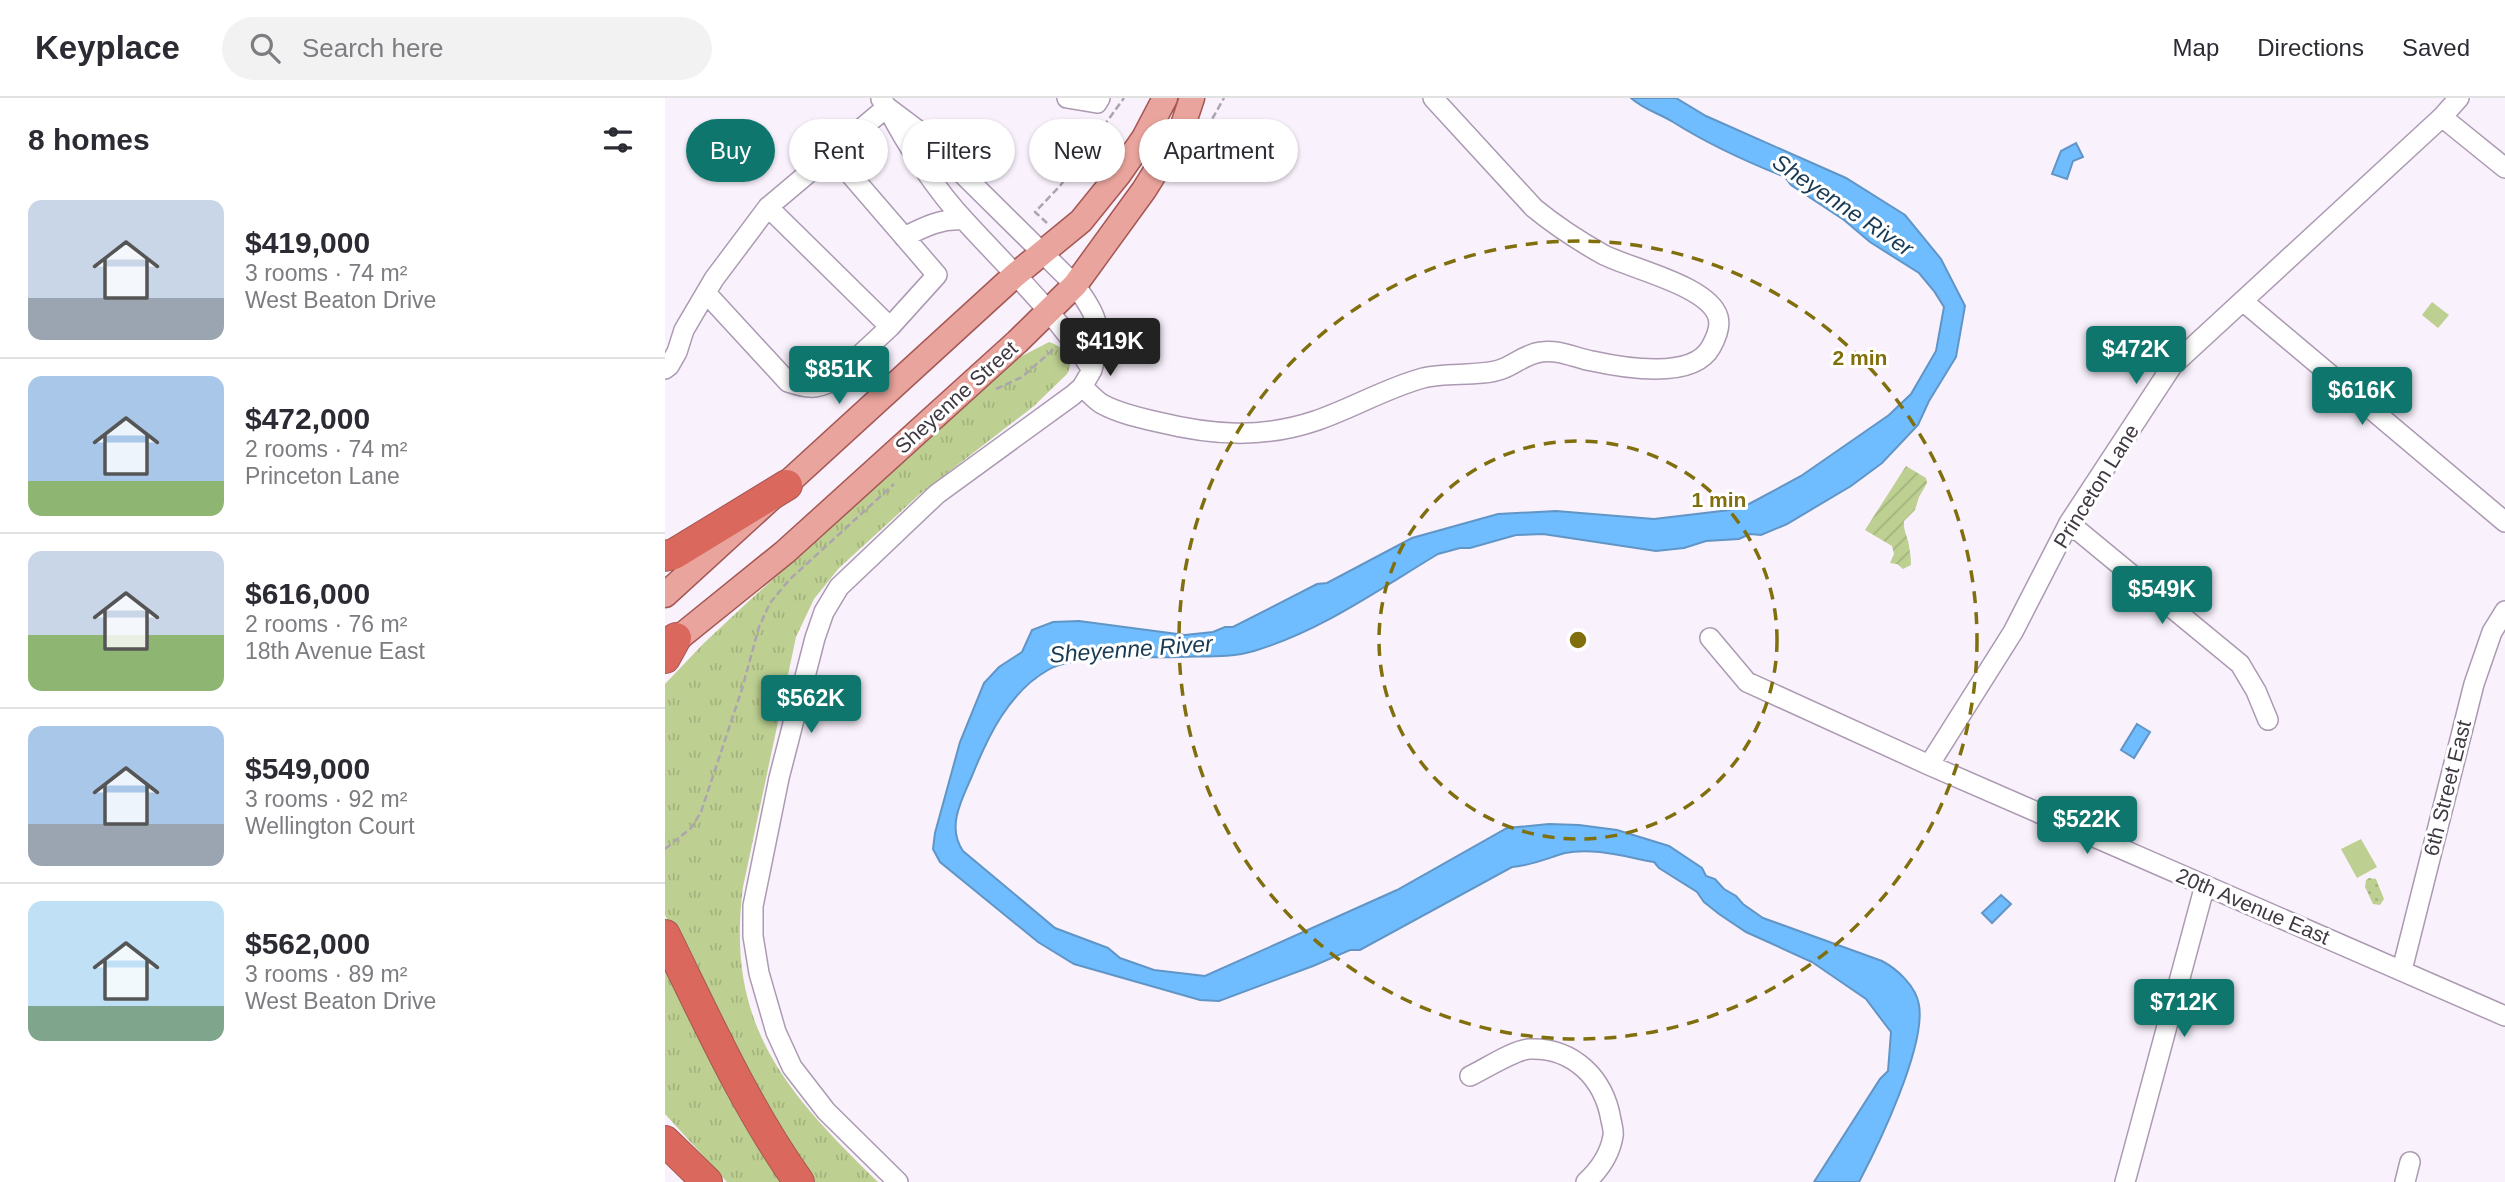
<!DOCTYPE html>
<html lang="en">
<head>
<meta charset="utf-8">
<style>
	body { margin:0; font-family:Arial,sans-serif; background:#f2f2f3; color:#2b2b33; height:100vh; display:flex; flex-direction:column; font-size:26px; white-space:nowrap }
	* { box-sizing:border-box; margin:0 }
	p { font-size:23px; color:#7c7c81 }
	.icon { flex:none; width:38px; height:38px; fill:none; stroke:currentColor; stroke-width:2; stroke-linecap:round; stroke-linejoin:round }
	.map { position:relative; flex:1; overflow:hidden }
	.side { display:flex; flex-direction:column; background:#fff; width:665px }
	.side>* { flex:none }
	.hud { position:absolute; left:21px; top:21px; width:665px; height:63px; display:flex; gap:14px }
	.price { position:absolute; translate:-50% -60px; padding:0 16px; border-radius:7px; background:#0f766e; color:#fff; font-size:23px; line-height:46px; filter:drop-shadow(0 2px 4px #0008) }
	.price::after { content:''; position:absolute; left:50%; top:42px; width:21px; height:16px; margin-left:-10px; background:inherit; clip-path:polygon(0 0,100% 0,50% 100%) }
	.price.current { background:#222; color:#fff }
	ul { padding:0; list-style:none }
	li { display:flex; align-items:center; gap:21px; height:175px; padding:0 28px }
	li+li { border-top:2px solid #e1e1e2 }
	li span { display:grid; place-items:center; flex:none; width:196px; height:140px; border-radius:14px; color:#555 }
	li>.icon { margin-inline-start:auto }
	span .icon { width:84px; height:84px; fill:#fffc; stroke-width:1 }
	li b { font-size:30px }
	h2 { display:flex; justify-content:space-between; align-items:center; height:84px; padding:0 28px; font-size:30px }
	.chip { padding:0 24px; border-radius:32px; background:#fff; box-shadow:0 2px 5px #0004; font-size:24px; line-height:63px }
	.chip.current { background:#0f766e; color:#fff }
	header { display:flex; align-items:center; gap:42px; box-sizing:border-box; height:98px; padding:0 35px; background:#fff; border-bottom:2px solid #e1e1e2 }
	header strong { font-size:33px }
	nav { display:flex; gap:38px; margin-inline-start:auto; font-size:24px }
	.search { width:490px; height:63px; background:#f2f2f3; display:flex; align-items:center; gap:18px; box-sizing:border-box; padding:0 24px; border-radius:38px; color:#7c7c81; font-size:26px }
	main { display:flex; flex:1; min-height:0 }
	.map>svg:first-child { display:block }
</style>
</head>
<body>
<header>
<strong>Keyplace</strong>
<div class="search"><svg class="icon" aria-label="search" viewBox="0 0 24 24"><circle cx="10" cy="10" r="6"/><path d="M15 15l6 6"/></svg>Search here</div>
<nav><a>Map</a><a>Directions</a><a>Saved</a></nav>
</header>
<main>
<section class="side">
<h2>8 homes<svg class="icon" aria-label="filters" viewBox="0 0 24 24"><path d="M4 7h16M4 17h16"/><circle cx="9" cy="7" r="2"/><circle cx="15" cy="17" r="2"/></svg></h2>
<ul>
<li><span style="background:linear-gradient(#c9d6e8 70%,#9aa5b1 0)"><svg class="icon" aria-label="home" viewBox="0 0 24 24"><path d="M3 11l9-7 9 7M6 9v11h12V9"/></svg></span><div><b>$419,000</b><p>3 rooms · 74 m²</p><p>West Beaton Drive</p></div></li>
<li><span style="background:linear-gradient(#a9c7e8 75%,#8fb573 0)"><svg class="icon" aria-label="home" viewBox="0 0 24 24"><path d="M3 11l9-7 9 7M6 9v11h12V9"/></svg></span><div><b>$472,000</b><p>2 rooms · 74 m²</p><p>Princeton Lane</p></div></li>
<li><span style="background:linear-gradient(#c9d6e8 60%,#8fb573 0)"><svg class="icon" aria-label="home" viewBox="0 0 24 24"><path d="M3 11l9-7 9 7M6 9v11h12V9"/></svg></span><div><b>$616,000</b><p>2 rooms · 76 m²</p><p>18th Avenue East</p></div></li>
<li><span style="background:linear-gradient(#a9c7e8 70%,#9aa5b1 0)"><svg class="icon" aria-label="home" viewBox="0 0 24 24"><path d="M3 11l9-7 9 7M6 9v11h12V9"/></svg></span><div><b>$549,000</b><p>3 rooms · 92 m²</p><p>Wellington Court</p></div></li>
<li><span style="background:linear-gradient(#bfe0f5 75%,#7fa58c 0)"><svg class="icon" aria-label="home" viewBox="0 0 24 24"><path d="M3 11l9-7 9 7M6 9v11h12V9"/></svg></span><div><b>$562,000</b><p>3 rooms · 89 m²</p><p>West Beaton Drive</p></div></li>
</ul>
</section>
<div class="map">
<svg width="1840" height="1084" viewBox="0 0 1840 1084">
	<defs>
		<pattern id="grass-tufts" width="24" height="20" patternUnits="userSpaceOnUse" patternTransform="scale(1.75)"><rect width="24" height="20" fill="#bdd091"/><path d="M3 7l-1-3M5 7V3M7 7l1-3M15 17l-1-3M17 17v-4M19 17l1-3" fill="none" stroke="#a4b37e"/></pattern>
		<pattern id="park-dots" width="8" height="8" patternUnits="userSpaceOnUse" patternTransform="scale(1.75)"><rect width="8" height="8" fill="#bdd091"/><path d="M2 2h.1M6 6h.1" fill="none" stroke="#a4b37e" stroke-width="1.8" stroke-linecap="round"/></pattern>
		<pattern id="garden-furrows" width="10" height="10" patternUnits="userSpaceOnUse" patternTransform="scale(1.75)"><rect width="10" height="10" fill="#bdd091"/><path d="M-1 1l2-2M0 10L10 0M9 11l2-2" fill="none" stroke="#a4b37e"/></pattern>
	</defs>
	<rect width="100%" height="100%" fill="#f9f1fc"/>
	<!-- grass -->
	<path fill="url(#grass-tufts)" d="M384,244C399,249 411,260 402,276L369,308L255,396L174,470L149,501L131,539L78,789C60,927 120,993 213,1084H146L16,850L0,817V586L39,545L85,502L353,260Z
		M0,860L123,1084H62L0,1016Z"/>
	<!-- park -->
	<path fill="url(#park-dots)" d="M1704,780L1711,781L1719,801L1715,807L1708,806L1700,789L1701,782Z"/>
	<!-- garden -->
	<path fill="url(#garden-furrows)" d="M1241,368L1261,380L1262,385L1254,399L1250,412L1239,423C1238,433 1243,439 1244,448C1245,455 1246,460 1246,467L1238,471L1232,466L1225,465L1229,456L1227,448L1200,432Z"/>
	<!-- pitch -->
	<path fill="#bdd091" d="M1767,204L1784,217L1773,230L1757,217Z
		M1696,741L1712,769L1692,780L1676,751Z"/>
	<!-- water -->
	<path fill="#6fbdfe" stroke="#6195c6" stroke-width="2" d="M966,0H1011L1041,18L1181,80L1240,117L1276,161L1300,208L1291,259L1264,303L1253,327L1217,365L1186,388L1122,426L1096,437L1085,436L1074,441L1041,443L1019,450L991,453L878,436L851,437L805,450H795L773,456C713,492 656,533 589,553C566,560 539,558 515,559C482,560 410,556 383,572C344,594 323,638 307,678C297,701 281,729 298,753L390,830L443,850L455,860L489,872L540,878L732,792L842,730L884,726L914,727L952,732L1004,748L1037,770L1041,778L1050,781L1059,791L1071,798L1078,806L1098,820L1217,863C1232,871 1251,888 1254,907C1261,948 1214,1046 1194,1084H1149L1215,981L1223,973L1226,934L1201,901L1147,864L1081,834L1054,816L1039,804L1032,794L994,770L989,764C961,759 928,749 900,755C883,760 865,768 847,769L695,852H685L648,868L554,903L535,902L409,866L373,844L275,764L268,751L270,735L295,644L319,585L334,569L357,554L367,532L388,524L414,523L520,537L548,534L560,529H568L652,486L662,485L747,440L833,416L891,413L989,421L1065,412L1072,408L1084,406L1136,378L1224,317L1246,296L1271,253L1279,209L1269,193L1254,175L1205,144L1179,122L1126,87L1120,79C1082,64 1043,46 1008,24C994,15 979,12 966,0Z
		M1411,45L1418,59L1408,63L1402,81L1387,76L1396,53Z
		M1472,626L1485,634L1469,660L1456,652Z
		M1336,797L1346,806L1327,825L1317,815Z"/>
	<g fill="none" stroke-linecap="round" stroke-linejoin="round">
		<!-- minor casing -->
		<g stroke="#ac9ab2" stroke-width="22">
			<path id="minor" d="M402,0L432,5L435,0
				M222,9L254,33L410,187C435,222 437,230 427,272C393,217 344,171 301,124C271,92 242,48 222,9Z
				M1777,19L1840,70
				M103,109L225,229L272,177L166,54
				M239,139C259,129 276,120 299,122
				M41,195L123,284C141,290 150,292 167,283L225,229
				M1579,204L1840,424
				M0,271L4,268L12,254L19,232L49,181L103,109L222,9L216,1
				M417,289C424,294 430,302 437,306C453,315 475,320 493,324C546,337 596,341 650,323C686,311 721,290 758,280C781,274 816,279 837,271C851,266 860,256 876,254C894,251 910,260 927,263C959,270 1028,282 1046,249C1051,240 1056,229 1053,219C1044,188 967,171 939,157C914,143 891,128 869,110L768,0
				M1404,425L1575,566L1591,593L1603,622
				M1045,540L1082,584L1264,667L1840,918
				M1264,667L1348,534L1404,425L1507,268L1777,19L1794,0
				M1737,872L1809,586L1827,534L1840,513
				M805,978C820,971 849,952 864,951C908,949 939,980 946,1022C947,1027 949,1033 948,1038C945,1056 934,1072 921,1084
				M233,1084L161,1013L127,969L111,934L94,875L88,838V808L114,680L150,540L159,514L174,489L272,396L408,297L417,289L427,272
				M1460,1084L1540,787
				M1740,1084L1745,1064"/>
		</g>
		<!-- major casing -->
		<g stroke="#a45753" stroke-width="27">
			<path id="major" d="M0,497L349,178L416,123L454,76L479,40L500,0
				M0,551L120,454L352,244L410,187L479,92L516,33L527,0"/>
		</g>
		<!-- highway casing -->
		<g stroke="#a45753" stroke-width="32">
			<path id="highway" d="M0,458L9,456L122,387
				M0,560L11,540
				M0,837C41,920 80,1008 134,1084
				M0,1043L42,1084"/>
		</g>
		<!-- path -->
		<path stroke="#aca4af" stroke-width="2.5" stroke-dasharray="7 3.5" stroke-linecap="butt" d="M537,39L559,0
			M382,125L370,114L395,88L459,0
			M331,291L357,279L391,249
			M0,751L26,730L36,714L77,591L94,529L105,505L124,482L229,386"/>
		<!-- minor -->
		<use href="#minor" stroke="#fff" stroke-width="19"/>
		<!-- major -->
		<use href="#major" stroke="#e9a49d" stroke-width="24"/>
		<!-- highway -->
		<use href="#highway" stroke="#da685c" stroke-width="30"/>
	</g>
	<!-- distance rings -->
	<g fill="none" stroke="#806f0c" stroke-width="3.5" stroke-dasharray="12 9">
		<circle cx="913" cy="542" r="199"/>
		<circle cx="913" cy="542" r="399"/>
	</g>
	<g text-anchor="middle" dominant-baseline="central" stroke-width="6" stroke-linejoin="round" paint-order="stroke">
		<!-- street labels -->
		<g font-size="21" fill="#403842" stroke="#fff">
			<text transform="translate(291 299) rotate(-42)">Sheyenne Street</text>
			<text transform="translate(1431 388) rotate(-58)">Princeton Lane</text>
			<text transform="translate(1782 690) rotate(-76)">6th Street East</text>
			<text transform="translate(1588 808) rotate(23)">20th Avenue East</text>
		</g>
		<!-- water labels -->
		<g font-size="23" font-style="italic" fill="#193a54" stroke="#fff">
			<text transform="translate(1178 107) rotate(34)">Sheyenne River</text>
			<text transform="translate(466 551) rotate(-4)">Sheyenne River</text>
		</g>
	</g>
	<circle cx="913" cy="542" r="10" fill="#806f0c" stroke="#fff" stroke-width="3.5"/>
	<g font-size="21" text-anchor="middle" font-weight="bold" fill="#806f0c" stroke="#fff" stroke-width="6" stroke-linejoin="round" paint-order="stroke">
		<text x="1195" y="267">2 min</text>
		<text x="1054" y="409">1 min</text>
	</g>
</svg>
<b class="price current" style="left:445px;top:280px">$419K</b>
<b class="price" style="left:1471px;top:288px">$472K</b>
<b class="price" style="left:174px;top:308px">$851K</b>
<b class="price" style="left:1697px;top:329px">$616K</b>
<b class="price" style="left:1497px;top:528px">$549K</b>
<b class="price" style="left:146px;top:637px">$562K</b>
<b class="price" style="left:1422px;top:758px">$522K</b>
<b class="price" style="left:1519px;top:941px">$712K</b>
<div class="hud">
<a class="chip current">Buy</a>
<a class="chip">Rent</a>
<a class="chip">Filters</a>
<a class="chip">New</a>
<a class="chip">Apartment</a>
</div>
</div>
</main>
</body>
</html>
